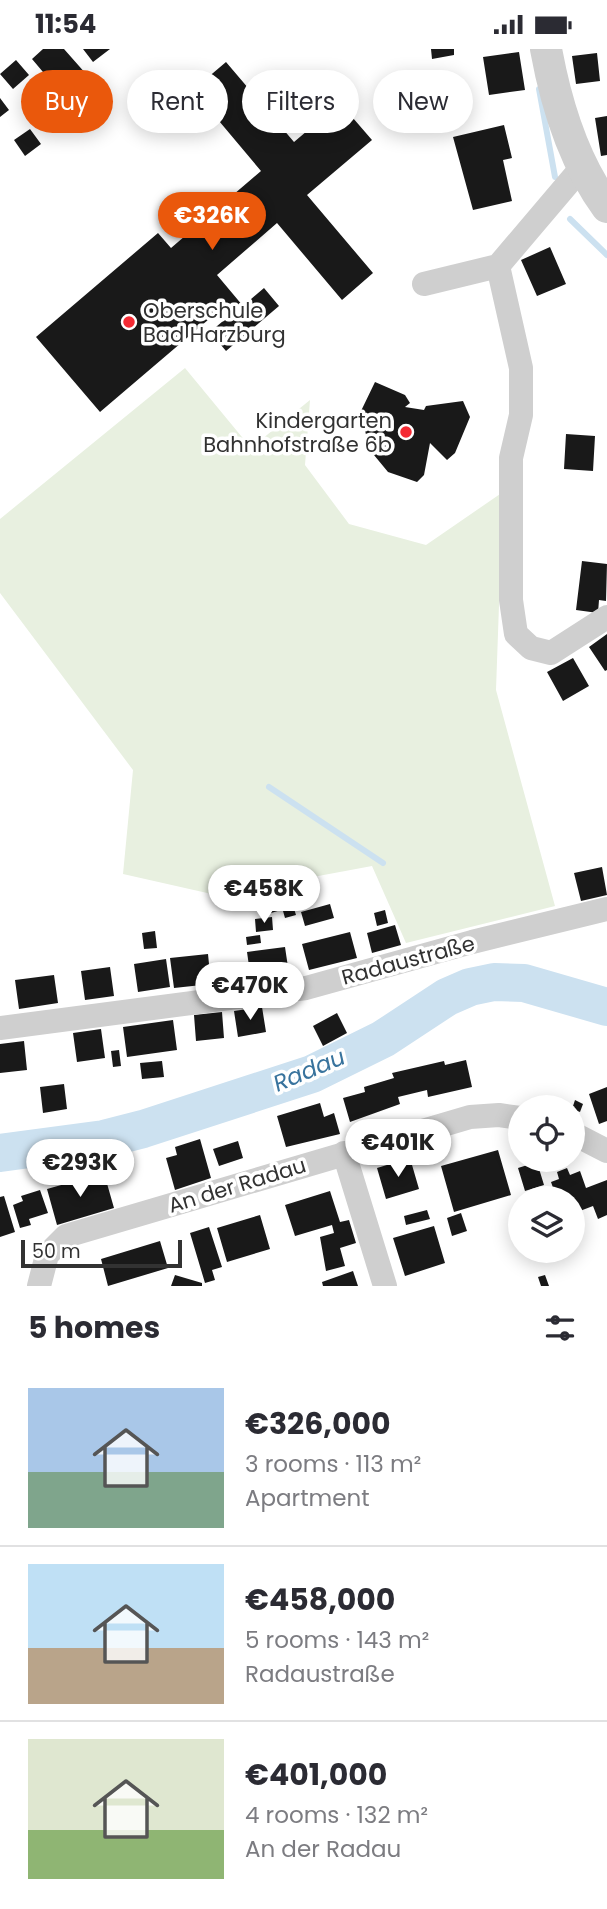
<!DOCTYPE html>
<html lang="en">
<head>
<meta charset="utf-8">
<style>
	body { margin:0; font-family:Poppins,sans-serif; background:#f7f7f7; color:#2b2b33; height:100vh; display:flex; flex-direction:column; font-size:26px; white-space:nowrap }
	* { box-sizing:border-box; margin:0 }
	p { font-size:23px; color:#7c7c81 }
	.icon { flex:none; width:38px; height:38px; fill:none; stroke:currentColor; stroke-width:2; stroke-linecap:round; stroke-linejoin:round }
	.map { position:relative; height:1237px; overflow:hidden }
	.panel { display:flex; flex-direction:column; background:#fff; flex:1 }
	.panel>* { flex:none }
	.top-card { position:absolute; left:21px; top:21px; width:565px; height:63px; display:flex; gap:14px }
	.tools { position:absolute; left:508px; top:1046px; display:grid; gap:14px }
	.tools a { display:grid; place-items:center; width:77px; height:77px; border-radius:50%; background:#fff; box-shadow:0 4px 18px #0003; font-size:35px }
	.scale { position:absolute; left:21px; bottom:18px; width:161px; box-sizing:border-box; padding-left:7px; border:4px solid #323232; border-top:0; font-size:19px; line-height:24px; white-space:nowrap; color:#323232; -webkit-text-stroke:5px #fff; paint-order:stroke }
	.price { position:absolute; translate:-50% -60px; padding:0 16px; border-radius:24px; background:#fff; color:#222; font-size:23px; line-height:46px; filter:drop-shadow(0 2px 4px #0008) }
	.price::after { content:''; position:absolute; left:50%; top:42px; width:21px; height:16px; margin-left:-10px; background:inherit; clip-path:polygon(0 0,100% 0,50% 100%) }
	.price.selected { background:#ea580c; color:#fff }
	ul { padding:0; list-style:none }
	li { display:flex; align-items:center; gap:21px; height:175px; padding:0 28px }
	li+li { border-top:2px solid #e1e1e2 }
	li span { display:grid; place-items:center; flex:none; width:196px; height:140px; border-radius:0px; color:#555 }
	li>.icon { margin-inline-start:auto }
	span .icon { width:84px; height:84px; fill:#fffc; stroke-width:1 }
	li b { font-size:30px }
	h2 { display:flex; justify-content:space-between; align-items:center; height:84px; padding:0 28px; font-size:30px }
	.chip { padding:0 24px; border-radius:32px; background:#fff; box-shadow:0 4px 18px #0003; font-size:24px; line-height:63px }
	.chip.selected { background:#ea580c; color:#fff }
	.status { display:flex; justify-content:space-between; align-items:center; height:49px; padding:0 35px; background:#fff; direction:ltr }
	.status svg { height:19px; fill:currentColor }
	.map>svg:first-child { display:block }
</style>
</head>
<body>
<div class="status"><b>11:54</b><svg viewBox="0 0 49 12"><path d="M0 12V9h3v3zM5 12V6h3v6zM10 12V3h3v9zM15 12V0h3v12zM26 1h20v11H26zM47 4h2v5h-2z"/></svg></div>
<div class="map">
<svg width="607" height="1237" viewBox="0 0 607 1237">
	<rect width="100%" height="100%" fill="#fff"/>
	<!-- green -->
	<path fill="#e8f0e0" d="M185,319L251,399L310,351L305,416L349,475L426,496L503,443L496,641L555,857L406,894L372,817L216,846L123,825L133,721L0,544V470Z"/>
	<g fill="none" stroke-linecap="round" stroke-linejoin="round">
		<!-- stream -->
		<path stroke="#cce1f0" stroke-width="6" d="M539,40L555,128
			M570,170L607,206
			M269,738L383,814"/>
		<!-- river -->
		<path stroke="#cce1f0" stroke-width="38" d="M0,1104L104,1090L143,1080L312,1025L383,990L447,948L470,938L494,933L524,934L607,958"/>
	</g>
	<!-- building -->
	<path fill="#191919" d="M43,0H64L94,34L70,55L32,10Z
		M83,0H110L93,13Z
		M431,0H454V6L432,10Z
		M519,3L525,41L489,46L483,8Z
		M597,4L600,32L576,35L572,7Z
		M16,11L29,26L13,40L0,25Z
		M226,13L294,93L340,54L372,91L307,146L373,224L342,251L277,174L217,226L243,257L264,239L279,257L226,302L210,283L229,267L222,259L100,363L36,288L158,184L171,199L261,122L193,41Z
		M0,49L9,61L0,68Z
		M607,67V106L601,107L595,69Z
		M504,76L512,109L503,111L512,152L473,161L453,88Z
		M30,80L41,95L25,107L14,91Z
		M550,198L566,235L537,247L521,211Z
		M375,333L405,346L410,354L405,358L424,361L426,357L463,352L470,368L455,404L447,411L430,394L424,426L417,433L388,423L369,400L361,362Z
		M566,385L595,387L593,422L564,420Z
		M582,512L607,515L606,552L599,551L598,564L576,561Z
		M607,585V621L605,622L589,598Z
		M573,609L589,637L563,652L547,623Z
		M602,818L607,846L581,852L574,824Z
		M275,840L281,861L271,864L264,843Z
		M289,844L296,866L285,869L279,848Z
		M330,855L334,869L305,877L301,863Z
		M385,861L388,874L377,877L374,864Z
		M272,868L273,881L256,883L255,870Z
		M395,876L401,896L372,904L367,884Z
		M155,882L157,899L144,900L142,884Z
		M350,883L357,909L309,921L302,895Z
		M260,886L261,894L247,896L246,888Z
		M285,898L289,925L251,931L247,903Z
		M208,905L211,935L174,939L170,909Z
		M166,910L170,938L138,943L134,915Z
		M110,918L114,947L85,951L81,922Z
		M54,926L58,954L19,960L15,931Z
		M262,958L266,983L238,988L234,962Z
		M222,963L224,989L196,992L194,966Z
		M337,964L347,984L323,997L313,977Z
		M173,971L177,1001L127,1008L123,978Z
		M101,980L105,1009L77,1013L73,984Z
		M24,992L27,1021L0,1024V995Z
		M119,1001L121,1017L113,1018L111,1002Z
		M466,1011L472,1038L428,1048L427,1041L398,1048L400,1055L350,1073L343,1049L365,1043L364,1038L394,1029L392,1024L444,1012L445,1016Z
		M162,1012L164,1028L142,1030L140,1014Z
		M64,1035L67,1060L43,1064L40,1038Z
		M607,1038V1072L599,1075L589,1045Z
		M575,1051L583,1055L580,1063L572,1060Z
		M320,1054L324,1068L334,1064L340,1085L286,1098L277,1067Z
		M200,1090L211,1129L175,1141L166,1109L177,1106L175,1098Z
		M238,1092L243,1109L219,1117L213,1100Z
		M498,1101L511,1146L454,1163L441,1117Z
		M410,1109L419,1140L386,1150L377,1119Z
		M537,1113L544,1136L525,1142L518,1119Z
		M567,1119L570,1126L580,1122L586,1139L607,1131V1166L598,1170L593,1157L572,1165V1150H557L551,1133L559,1130L557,1123Z
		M104,1124L114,1159L57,1176L47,1140Z
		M40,1141L48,1164L29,1170L31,1176L20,1179L13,1156L23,1152L21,1147Z
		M330,1142L340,1173L349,1171L356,1194L340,1199L345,1217L326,1222L320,1188L334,1184L332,1176L295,1187L285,1156Z
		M4,1147L15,1183L0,1188V1148Z
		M427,1161L430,1170L406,1176L404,1167Z
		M461,1164L467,1182L452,1187L447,1169Z
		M260,1166L270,1200L227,1213L217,1179Z
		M434,1177L445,1214L405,1227L393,1189Z
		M209,1178L222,1218L212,1221L215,1231L205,1234L190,1184Z
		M160,1192L168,1219L108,1237L101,1210Z
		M353,1222L358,1237H323L322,1233Z
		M175,1226L202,1234V1237H171Z
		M545,1226L549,1237H541L538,1228Z"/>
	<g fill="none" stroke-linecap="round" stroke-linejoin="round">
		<!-- minor -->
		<path stroke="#cfcfcf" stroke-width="24" d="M498,217L521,319V366L511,409V551L516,585L531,599L551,604L607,568
			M424,235L498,217L582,118
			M0,979L306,939L472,893L607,860
			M572,1084L607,1102
			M344,1104L385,1237
			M39,1237L47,1206L66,1187L470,1068L499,1066L520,1069"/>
		<!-- tertiary -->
		<path stroke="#cfcfcf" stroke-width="32" d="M546,0C556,55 573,112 607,158"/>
	</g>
	<!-- markers -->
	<g fill="#f42a33" stroke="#fff" stroke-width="2.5">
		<circle cx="129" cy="273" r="7"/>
		<circle cx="406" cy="383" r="7"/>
	</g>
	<g text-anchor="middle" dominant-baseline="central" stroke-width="7" stroke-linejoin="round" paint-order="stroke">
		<!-- poi labels -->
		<g font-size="21" fill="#323232" stroke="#fff" text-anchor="start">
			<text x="143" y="261">Oberschule<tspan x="143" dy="24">Bad Harzburg</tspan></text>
			<text x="392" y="371" text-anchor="end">Kindergarten<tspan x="392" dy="24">Bahnhofstraße 6b</tspan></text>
		</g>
		<!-- street labels -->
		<g font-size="21" fill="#323232" stroke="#fff">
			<text transform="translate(408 911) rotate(-15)">Radaustraße</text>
			<text transform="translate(237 1136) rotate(-17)">An der Radau</text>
		</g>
		<!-- water labels -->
		<g font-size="23" font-style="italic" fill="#38739d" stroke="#fff">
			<text transform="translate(309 1021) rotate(-23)">Radau</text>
		</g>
	</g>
</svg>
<div class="tools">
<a><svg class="icon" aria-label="locate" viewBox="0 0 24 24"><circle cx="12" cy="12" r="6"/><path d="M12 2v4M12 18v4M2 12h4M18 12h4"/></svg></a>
<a><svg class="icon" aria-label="layers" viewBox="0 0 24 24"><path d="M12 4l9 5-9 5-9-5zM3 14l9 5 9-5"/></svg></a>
</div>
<div class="scale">50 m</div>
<b class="price selected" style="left:212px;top:203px">€326K</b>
<b class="price" style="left:264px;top:876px">€458K</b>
<b class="price" style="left:250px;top:973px">€470K</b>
<b class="price" style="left:398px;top:1130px">€401K</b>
<b class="price" style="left:80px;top:1150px">€293K</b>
<div class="top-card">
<a class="chip selected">Buy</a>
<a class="chip">Rent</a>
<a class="chip">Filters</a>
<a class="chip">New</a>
</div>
</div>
<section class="panel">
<h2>5 homes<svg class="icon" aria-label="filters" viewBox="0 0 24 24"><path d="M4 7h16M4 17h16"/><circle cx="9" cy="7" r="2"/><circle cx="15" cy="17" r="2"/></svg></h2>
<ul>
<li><span style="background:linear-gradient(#a9c7e8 60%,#7fa58c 0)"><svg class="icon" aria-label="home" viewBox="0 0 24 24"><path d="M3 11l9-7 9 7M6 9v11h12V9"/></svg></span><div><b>€326,000</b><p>3 rooms · 113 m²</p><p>Apartment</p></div></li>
<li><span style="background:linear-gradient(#bfe0f5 60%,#b9a48a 0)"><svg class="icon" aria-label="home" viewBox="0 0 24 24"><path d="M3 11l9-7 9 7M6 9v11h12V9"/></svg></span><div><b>€458,000</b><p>5 rooms · 143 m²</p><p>Radaustraße</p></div></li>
<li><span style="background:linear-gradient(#dfe7d0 65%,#8fb573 0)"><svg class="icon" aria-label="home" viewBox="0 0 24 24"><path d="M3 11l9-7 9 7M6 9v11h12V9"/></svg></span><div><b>€401,000</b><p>4 rooms · 132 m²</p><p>An der Radau</p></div></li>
</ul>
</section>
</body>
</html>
